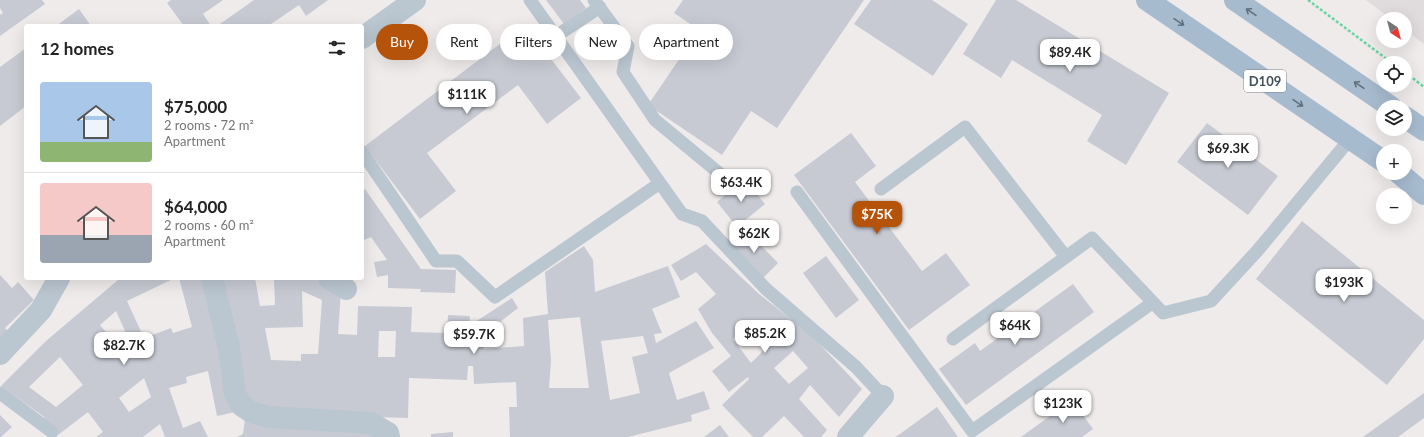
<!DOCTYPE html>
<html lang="en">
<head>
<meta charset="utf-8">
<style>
	body { margin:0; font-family:Lato,sans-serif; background:#f6f6f6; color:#222; height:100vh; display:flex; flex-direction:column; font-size:15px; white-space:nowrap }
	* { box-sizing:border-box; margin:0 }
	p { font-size:13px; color:#767676 }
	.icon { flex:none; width:22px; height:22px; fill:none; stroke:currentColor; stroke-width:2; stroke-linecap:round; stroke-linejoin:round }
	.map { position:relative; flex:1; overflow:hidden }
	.sheet { position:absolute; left:24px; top:24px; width:340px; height:256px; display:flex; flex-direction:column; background:#fff; border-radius:4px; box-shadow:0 4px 16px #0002 }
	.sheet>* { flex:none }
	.guide { position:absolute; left:376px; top:24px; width:380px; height:36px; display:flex; gap:8px }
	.needle { width:26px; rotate:144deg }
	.fabs { position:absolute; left:1376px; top:12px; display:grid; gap:8px }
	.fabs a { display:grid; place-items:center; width:36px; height:36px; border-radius:50%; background:#fff; box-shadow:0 4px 16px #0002; font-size:20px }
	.price { position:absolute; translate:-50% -34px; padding:0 9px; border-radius:8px; background:#fff; color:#222; font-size:13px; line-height:26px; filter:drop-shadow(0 1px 2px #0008) }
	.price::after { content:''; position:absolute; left:50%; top:24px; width:12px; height:9px; margin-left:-6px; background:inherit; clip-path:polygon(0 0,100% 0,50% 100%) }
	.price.selected { background:#b45309; color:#fff }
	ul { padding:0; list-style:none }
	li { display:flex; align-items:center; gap:12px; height:100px; padding:0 16px }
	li+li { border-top:1px solid #e0e0e0 }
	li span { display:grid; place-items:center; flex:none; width:112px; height:80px; border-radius:4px; color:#555 }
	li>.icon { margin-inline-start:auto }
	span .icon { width:48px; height:48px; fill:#fffc; stroke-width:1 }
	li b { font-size:17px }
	h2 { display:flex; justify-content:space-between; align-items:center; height:48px; padding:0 16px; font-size:17px }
	.tag { padding:0 14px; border-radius:18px; background:#fff; box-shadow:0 4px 16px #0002; font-size:14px; line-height:36px }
	.tag.selected { background:#b45309; color:#fff }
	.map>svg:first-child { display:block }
</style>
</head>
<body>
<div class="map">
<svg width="1424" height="437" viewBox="0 0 1424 437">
	<rect width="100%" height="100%" fill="#efebeb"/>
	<!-- education -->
	<path fill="#e0dcdd" d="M1366,0H1424V44L1405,30V19H1391Z"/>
	<!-- building -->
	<path fill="#c7cad3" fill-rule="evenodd" d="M0,0H42L45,4L0,36V15L3,13L0,8Z
		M171,0H223L203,14L211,26H184L167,3Z
		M254,0H328L306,16L299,5L268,26H217Z
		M546,0H580L586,8L564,24Z
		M683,0H864L777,128L751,111L722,155L648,105L699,30L674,13Z
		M871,0H932L968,24L933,76L854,24Z
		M996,0H1016L1169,93L1126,165L1087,141L1102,115L1012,60L1001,78L963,54Z
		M79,9L91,26H56Z
		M525,25L581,98L547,124L518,85L427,153L456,191L420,219L365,146Z
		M26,48V106L0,126V67Z
		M1207,123L1278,176L1248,215L1177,162Z
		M851,133L876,166L855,182L922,271L946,253L970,285L909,330L794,175Z
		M744,179L765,204L737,227L717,202Z
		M365,189L421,269L456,270L455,293L420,292L421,289L388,288V275L377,277L374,262L387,260L371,237L362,241V191Z
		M1302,221L1424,320V339L1387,385L1256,279Z
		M746,230L778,263L763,278L731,245Z
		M706,244L759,294L811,335L862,389L839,417L810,385L799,399L827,430L821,437H804L784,416L762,437H753L722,405L749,379L748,377L729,392L712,371L731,356L712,333L698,309L716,294L696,272L681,281L671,265ZM744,330L766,348L751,363L733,339ZM793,351L808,368L789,384L774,368Z
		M584,246L593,260L595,292L668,266L680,297L652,309L662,333L654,334L656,343L696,321L714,348L669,373L677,400L704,391L710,409L691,415L692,421L628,437H510L509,407H517L516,382L474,384L473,366H468L467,380L409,378L408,418L285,414L243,400L220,278H255L260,306L275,305L274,278H313L341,291L338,334L357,335L358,306L412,307L411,332L447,333L448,315L470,316L469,326L512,298L518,308L483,335L484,349L524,346L523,318L548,314L545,272ZM302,291L322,300L318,354H301V361L271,360L265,328L303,327ZM580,317L589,388H549L551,361L548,320ZM379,331H396L395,357H378ZM643,336L648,353L632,357L640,393L610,400L601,341Z
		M826,256L859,300L836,318L803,273Z
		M0,275L12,288L18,282L34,300L5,328L10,333L0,342Z
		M117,278H175L127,301L144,338L171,328L173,333L192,327L179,278H205L235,412L217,416L208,371L186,377L187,383L169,388L183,428L200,421L208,437H165L160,424L143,437H96L103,432L88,412L58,435L43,416L1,386L46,341L118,280ZM116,311L133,349L126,356L100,325ZM60,357L83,385L56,407L29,387ZM144,378L151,397L129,412L119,398Z
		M1073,284L1094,312L966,405L939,369L975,343L980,351Z
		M1424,393V418L1398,437H1363Z
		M1072,400L1093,429L1082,437H1021Z
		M937,407L958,437H895L900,434Z
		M0,415L12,427L1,437H0Z
		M245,419L374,430L373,437H237L243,434Z
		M720,425L729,437H704Z
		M453,432V437H431V434Z"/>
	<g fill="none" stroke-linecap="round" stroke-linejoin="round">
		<!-- path -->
		<path stroke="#67d5a0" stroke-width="2.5" stroke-dasharray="3 2" stroke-linecap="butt" d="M1308,0L1392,63
			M1405,72L1424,87"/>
		<!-- lane -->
		<path stroke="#bac6d0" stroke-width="13" d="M530,0L682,214L702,221L766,289L856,367L883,396
			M594,0L628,46L623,72L655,120L719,173
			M556,36L600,7
			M362,152L436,261H457L495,297L660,183
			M881,189L965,127L1066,257
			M797,192L972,431L1152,303
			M953,339L1092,238L1163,313L1211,301L1258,250L1350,139
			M0,393L52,432"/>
		<!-- street -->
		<path stroke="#bac6d0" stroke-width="22" d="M362,38L415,0
			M212,278L229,348L235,394L241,405L251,412L268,417L371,423L388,433L389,437
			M329,278L346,289
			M0,354L41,310L59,278
			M848,437L883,396"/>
		<!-- primary -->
		<path stroke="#a7bbcf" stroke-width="22" d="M1147,0L1383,161
			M1235,0L1391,107
			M1405,117L1424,130
			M1399,173L1424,194"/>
	</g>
	<!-- one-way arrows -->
	<defs><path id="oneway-shaft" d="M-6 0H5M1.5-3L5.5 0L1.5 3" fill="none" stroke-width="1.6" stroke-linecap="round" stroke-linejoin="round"/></defs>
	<g stroke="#606f7e">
		<use href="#oneway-shaft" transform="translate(1251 12) rotate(-146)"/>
		<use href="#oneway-shaft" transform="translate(1179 22) rotate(34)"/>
		<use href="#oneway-shaft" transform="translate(1359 85) rotate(-146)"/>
		<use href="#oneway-shaft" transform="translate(1298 103) rotate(34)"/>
	</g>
	<g text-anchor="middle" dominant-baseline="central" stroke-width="3" stroke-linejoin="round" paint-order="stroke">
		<!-- shield labels -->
		<rect fill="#fff" stroke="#7b848c" stroke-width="1" x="1244" y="70" width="42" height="22" rx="3"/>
		<g font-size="13" font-weight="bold" fill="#424f5b">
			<text x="1265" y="81">D109</text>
		</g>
	</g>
</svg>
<div class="fabs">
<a><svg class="needle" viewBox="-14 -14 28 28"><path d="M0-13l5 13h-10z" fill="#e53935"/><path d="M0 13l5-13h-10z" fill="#767676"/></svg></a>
<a><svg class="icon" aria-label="locate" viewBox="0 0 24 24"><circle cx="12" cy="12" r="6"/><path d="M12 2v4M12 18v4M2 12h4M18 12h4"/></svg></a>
<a><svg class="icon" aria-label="layers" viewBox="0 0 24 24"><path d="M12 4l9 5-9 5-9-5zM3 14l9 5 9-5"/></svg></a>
<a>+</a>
<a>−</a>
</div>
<b class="price" style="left:1070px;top:73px">$89.4K</b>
<b class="price" style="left:467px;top:115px">$111K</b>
<b class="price" style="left:1228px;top:169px">$69.3K</b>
<b class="price" style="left:741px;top:203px">$63.4K</b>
<b class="price selected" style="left:877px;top:235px">$75K</b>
<b class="price" style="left:754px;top:254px">$62K</b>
<b class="price" style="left:1344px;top:303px">$193K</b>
<b class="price" style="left:1015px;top:346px">$64K</b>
<b class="price" style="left:765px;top:354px">$85.2K</b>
<b class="price" style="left:474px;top:355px">$59.7K</b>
<b class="price" style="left:124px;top:366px">$82.7K</b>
<b class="price" style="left:1063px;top:424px">$123K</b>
<div class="guide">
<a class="tag selected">Buy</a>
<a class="tag">Rent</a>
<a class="tag">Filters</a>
<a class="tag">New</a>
<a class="tag">Apartment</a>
</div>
<section class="sheet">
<h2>12 homes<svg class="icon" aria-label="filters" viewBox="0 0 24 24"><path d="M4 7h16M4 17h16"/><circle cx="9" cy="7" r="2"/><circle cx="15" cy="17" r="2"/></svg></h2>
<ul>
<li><span style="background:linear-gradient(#a9c7e8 75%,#8fb573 0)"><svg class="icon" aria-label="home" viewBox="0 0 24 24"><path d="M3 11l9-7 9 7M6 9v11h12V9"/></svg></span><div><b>$75,000</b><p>2 rooms · 72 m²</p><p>Apartment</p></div></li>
<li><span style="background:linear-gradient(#f6c9c9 65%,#9aa5b1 0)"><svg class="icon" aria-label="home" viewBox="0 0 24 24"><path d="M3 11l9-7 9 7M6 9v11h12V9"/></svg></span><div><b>$64,000</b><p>2 rooms · 60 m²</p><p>Apartment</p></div></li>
</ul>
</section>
</div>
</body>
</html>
